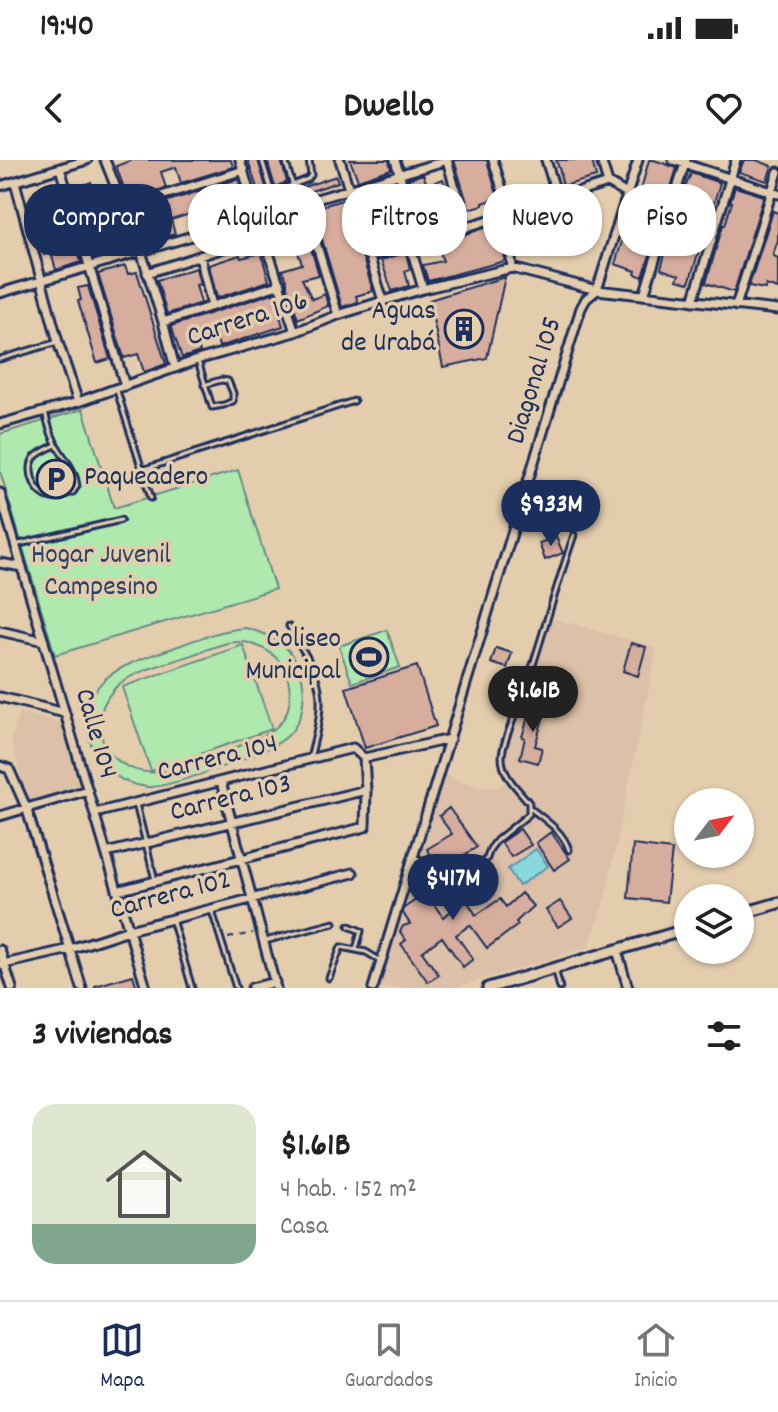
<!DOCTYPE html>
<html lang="es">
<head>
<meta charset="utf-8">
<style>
	body { margin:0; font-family:Dekko,sans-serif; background:#f6f6f6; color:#222; height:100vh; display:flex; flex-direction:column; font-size:30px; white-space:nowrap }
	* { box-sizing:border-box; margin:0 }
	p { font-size:26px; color:#767676 }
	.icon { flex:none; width:44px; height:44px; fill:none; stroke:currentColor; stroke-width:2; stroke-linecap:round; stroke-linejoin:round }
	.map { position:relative; height:828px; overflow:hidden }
	.sheet { display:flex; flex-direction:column; background:#fff; flex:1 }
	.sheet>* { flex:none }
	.hud { position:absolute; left:24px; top:24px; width:730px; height:72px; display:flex; gap:16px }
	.needle { width:52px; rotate:58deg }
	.fabs { position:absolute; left:674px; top:628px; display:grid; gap:16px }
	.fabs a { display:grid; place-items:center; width:80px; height:80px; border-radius:50%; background:#fff; box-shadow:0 2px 6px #0004; font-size:40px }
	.price { position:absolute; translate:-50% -68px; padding:0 18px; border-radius:28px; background:#1b2f5e; color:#fff; font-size:26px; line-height:52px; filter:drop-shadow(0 2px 4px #0008) }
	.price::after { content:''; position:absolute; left:50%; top:48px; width:24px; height:18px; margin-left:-12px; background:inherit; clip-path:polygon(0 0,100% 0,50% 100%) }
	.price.on { background:#222; color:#fff }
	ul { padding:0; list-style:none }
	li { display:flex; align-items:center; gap:24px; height:200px; padding:0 32px }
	li span { display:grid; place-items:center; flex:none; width:224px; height:160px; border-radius:24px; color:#555 }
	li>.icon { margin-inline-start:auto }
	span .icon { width:96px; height:96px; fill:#fffc; stroke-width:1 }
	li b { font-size:34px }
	h2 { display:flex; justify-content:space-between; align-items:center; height:96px; padding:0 32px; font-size:34px }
	.tag { padding:0 28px; border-radius:32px; background:#fff; box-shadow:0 2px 6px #0004; font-size:28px; line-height:72px }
	.tag.on { background:#1b2f5e; color:#fff }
	.status { display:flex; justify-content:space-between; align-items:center; height:56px; padding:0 40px; background:#fff; direction:ltr }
	.status svg { height:22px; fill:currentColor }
	header { display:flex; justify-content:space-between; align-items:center; height:104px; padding:0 32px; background:#fff; font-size:36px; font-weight:700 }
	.menu { display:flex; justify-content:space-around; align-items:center; height:112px; border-top:2px solid #e0e0e0; background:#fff; font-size:22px; color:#767676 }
	.menu a { display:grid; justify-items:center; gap:4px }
	.menu .on { color:#1b2f5e }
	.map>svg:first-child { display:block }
</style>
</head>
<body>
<div class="status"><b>19:40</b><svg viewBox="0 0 49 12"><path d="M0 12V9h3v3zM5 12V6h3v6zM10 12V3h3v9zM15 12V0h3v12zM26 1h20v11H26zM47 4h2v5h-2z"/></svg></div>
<header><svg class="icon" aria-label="back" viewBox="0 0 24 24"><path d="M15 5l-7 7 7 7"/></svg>Dwello<svg class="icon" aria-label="heart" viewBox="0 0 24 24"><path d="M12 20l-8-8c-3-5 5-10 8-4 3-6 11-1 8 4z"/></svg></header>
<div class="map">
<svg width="778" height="828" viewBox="0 0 778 828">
	<rect width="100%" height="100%" fill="#e4cdad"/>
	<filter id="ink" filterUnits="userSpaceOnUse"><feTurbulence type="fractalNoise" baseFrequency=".0125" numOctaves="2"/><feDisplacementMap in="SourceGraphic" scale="16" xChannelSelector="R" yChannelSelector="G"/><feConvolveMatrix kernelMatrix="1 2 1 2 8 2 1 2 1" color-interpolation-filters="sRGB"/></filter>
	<g filter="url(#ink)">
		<!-- built -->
		<path fill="#dcc0a7" d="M548,457L657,488L605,738L589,787L454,828H375L443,615L480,628L498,627L505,623L508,618L502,594Z
			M19,552L65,564L83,625L28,642L11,581Z"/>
		<!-- green -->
		<path fill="#afe9ae" stroke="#658c86" stroke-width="2" fill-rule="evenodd" d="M397,21L416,79L374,93L355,34Z
			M83,249L114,348L238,310L275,429L55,495L0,311V274Z
			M246,468C260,472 272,476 284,486C309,508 311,557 285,578C269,592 169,628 148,627C146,627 138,625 136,625C115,619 95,603 90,581C75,519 123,505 170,489C195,480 219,470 246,468ZM245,482C265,487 283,497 288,519C299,568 262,578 225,591C208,597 191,603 173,609C120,627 76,572 114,529C129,511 170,503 192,495C203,491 215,486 227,483C232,482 239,482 245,482Z
			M387,470L400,507L352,523L339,486Z
			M243,485L272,569L151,611L122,527Z"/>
		<!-- water -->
		<path fill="#87d9de" stroke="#5c95ab" stroke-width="2" d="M536,689L548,706L519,726L508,709Z"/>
		<!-- building -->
		<path fill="#d7ad9d" stroke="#1b2f5e" stroke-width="2" fill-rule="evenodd" d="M132,0H231L233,7L181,23L176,7L161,12L166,28L128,39L116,6Z
			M248,0H258L268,34L269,46L263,47Z
			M267,0H281L287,22L275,27Z
			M350,0H389L391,9L358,20Z
			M454,0H487L498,38L483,43V45L469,49Z
			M556,0H592L596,17L563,26L560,14H561Z
			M649,0H654L677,8L643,117L635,114L636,111L615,104L636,36L639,37Z
			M744,0H756L772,6L767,21L739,12Z
			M691,13L720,23L689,123L677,120L679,115L661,109L672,68L674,69L685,35H682Z
			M423,14L427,25L443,19L458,63L424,73L408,19Z
			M336,16L338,22L278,42L277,36Z
			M238,19L249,52L219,61L215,48H209L171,60L165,42Z
			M91,22L97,41L112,36L129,88L94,98L73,29Z
			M735,27L764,36L734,132L706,123L723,65H725L732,42H730Z
			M61,33L81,102L56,110L51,93L44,95L41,86H39L27,43Z
			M345,39L373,131L356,136L358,142L342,147L313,49Z
			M150,46L157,65L171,60L175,74L145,83L133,52Z
			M773,51L778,53V80L773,94L774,96L778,98V129L766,125L765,129L749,126Z
			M300,52L319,115L302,119L312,139L325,134L328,146L298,159L287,127V121L282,110L302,104L293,78L273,85L266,63Z
			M531,59L546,66L536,92L518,87L522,75L526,76Z
			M501,63L505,101L428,121L423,105L443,101L437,83Z
			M261,93L269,121L217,138L209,105L240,95L241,98Z
			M406,93L410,109L405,111L409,126L392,131L381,100Z
			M125,106L128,114L137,112L166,204L144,212L138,194L124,198L98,114Z
			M196,108L200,124L196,125L201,143L167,154L157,120Z
			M505,117L487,198L443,207L429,140Z
			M88,126L110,199L97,203L78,141L81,140L78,128Z
			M273,133L283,166L219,187L215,170L195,176L200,192L182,198L171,166Z
			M556,377L563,393L545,400L539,383Z
			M631,483L646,487L638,516L623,511Z
			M496,488L512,493L507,508L491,503Z
			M417,506L436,566L365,588L346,528Z
			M532,544L546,548L535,586L542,588L538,603L520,598L525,578L522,577Z
			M449,648L477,687L440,710L427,689L452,674L439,656Z
			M520,669L531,685L511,697L501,682Z
			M551,672L570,699L554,710L536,683Z
			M633,685L672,690L666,742L628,738Z
			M427,716L436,728L446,722L454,720L476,755L500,739L506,747L521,733L533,746L516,762L518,765L487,788L470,765L456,775L473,799L463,807L442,777L422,792L439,815L428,822L401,784L406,780L400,772L403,766L410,764L403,753L404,748L417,739L410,728ZM442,732L454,749L443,757L431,740Z
			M560,741L572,758L558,767L546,750Z
			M133,815L137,828H95V826Z"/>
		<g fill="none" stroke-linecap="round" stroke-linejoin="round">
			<!-- lane casing -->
			<g stroke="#1b2f5e" stroke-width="9">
				<path id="lane" d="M262,0L272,33
					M285,0L292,23
					M274,50L272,33L308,19L311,15L309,0
					M0,199L58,182
					M198,201L212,247L224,245L233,241V233L228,221L221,220L204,225
					M117,231L151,338
					M45,251C47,262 51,274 56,284C64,299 75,308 77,326L73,332C67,334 60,337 54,338C37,338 25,312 34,298C39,292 49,288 56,285
					M142,310L354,241
					M15,385L121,360
					M289,466C300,486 315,507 319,529C323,552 315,577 310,599
					M136,644L155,720
					M530,648C545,660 563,671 569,690
					M413,697L427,702L440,718L469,713L474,711L487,698L490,689L497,680L529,654V643C519,629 502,617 502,597C502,582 518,549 524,533C541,481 556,427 574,375
					M212,751L236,828
					M172,759L192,828
					M349,766L361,771L356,789
					M265,781L334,763
					M556,812L560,828
					M329,818L341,787L366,792L381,801"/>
			</g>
			<!-- street casing -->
			<g stroke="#1b2f5e" stroke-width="13">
				<path id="street" d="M105,0L141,91L163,162L175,208
					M240,0L257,57L295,172
					M340,0L383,141
					M395,0L420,81
					M447,0L466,68
					M493,0L505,38L512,108
					M546,0L558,39
					M601,0L608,23
					M673,0L778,34
					M60,8L125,226
					M15,22L58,182L78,242
					M0,26L87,0
					M304,43L338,155
					M123,48L244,10
					M410,85L423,129
					M200,96L212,146
					M370,97L608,23L627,34
					M147,113L264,75
					M0,133L448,0
					M644,135L686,0
					M693,141L736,0
					M736,146L778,12
					M163,162L281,124
					M0,264L78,242L197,200L295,172L338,155L383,141L423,129L512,108L597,130L778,150
					M0,333L146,828
					M0,403L22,407
					M0,471L44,481
					M0,537L65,553
					M364,598L450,579
					M0,606L9,609L26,647L82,828
					M221,622L276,828
					M95,653L353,588L364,598L366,630L365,667L117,731
					M0,656L88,630
					M106,693L366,630
					M0,790L12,828
					M617,790L628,828
					M0,805L70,789L129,770L353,713
					M252,828L275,822
					M373,828L581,148L586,139L597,130L638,0"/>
			</g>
			<!-- secondary casing -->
			<g stroke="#1b2f5e" stroke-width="15">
				<path id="secondary" d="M740,754L778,743
					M488,828L688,769"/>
			</g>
			<!-- path -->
			<path stroke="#1b2f5e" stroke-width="2" stroke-dasharray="6 6" stroke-linecap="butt" d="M228,778L253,773"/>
			<!-- lane -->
			<use href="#lane" stroke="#e4cdad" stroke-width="3"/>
			<!-- street -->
			<use href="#street" stroke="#e4cdad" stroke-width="7"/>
			<!-- secondary -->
			<use href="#secondary" stroke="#e4cdad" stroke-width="9"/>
		</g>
	</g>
	<!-- icons -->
	<defs>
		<g id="building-ring" transform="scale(2)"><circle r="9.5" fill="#e4cdad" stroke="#1b2f5e" stroke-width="1.5"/><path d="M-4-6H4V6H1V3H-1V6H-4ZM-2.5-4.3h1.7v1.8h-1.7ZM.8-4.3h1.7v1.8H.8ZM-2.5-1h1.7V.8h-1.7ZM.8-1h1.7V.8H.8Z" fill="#1b2f5e"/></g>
		<g id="parking-ring" transform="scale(2)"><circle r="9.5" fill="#e4cdad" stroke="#1b2f5e" stroke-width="1.5"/><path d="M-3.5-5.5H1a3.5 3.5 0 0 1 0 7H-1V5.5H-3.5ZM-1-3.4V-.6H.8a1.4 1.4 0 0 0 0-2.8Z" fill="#1b2f5e"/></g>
		<g id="stadium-ring" transform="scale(2)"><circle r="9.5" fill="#e4cdad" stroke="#1b2f5e" stroke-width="1.5"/><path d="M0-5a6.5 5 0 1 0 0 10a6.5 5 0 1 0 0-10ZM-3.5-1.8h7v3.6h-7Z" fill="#1b2f5e"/></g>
	</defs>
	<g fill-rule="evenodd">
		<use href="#building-ring" x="464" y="169"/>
		<use href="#parking-ring" x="56" y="319"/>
		<use href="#stadium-ring" x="369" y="497"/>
	</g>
	<g text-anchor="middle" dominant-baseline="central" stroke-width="7" stroke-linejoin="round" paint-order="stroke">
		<!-- poi labels -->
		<g font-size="28" fill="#1b2f5e" stroke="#e4cdad" text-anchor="end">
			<text x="436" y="153">Aguas<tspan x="436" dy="32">de Urabá</tspan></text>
			<text x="84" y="319" text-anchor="start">Paqueadero</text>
			<text x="341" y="481">Coliseo<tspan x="341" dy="32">Municipal</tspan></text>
		</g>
		<!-- street labels -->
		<g font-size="28" fill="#1b2f5e" stroke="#e4cdad">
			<text transform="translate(248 161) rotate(-18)">Carrera 106</text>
			<text transform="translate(536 221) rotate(-73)">Diagonal 105</text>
			<text transform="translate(94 574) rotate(74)">Calle 104</text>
			<text transform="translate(218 600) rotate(-14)">Carrera 104</text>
			<text transform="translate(231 640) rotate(-14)">Carrera 103</text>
			<text transform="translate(171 737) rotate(-15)">Carrera 102</text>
		</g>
		<!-- park labels -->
		<g font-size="28" fill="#2a4266" stroke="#e4cdad">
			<text x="101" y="397">Hogar Juvenil<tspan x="101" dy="32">Campesino</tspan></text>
		</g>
	</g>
</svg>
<div class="fabs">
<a><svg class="needle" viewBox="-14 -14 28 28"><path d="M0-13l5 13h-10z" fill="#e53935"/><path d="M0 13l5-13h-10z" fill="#767676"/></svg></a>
<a><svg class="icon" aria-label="layers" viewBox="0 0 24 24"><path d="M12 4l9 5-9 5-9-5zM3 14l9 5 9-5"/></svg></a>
</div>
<b class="price" style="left:551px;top:388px">$933M</b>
<b class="price on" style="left:533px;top:574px">$1.61B</b>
<b class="price" style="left:453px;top:762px">$417M</b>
<div class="hud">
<a class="tag on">Comprar</a>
<a class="tag">Alquilar</a>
<a class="tag">Filtros</a>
<a class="tag">Nuevo</a>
<a class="tag">Piso</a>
</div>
</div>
<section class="sheet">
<h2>3 viviendas<svg class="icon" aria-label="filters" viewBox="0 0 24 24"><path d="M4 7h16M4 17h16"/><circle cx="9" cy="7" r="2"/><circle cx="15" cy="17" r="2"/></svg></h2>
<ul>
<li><span style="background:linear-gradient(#dfe7d0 75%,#7fa58c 0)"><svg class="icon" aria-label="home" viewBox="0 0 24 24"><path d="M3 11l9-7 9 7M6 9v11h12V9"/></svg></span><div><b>$1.61B</b><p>4 hab. · 152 m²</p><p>Casa</p></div></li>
</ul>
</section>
<nav class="menu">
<a class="on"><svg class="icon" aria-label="map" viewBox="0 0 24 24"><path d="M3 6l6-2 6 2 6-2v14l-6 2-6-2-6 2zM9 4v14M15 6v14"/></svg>Mapa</a>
<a><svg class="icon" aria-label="saved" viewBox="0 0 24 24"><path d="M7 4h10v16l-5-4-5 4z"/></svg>Guardados</a>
<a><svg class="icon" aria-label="home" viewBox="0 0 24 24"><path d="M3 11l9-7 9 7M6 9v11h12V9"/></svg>Inicio</a>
</nav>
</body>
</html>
